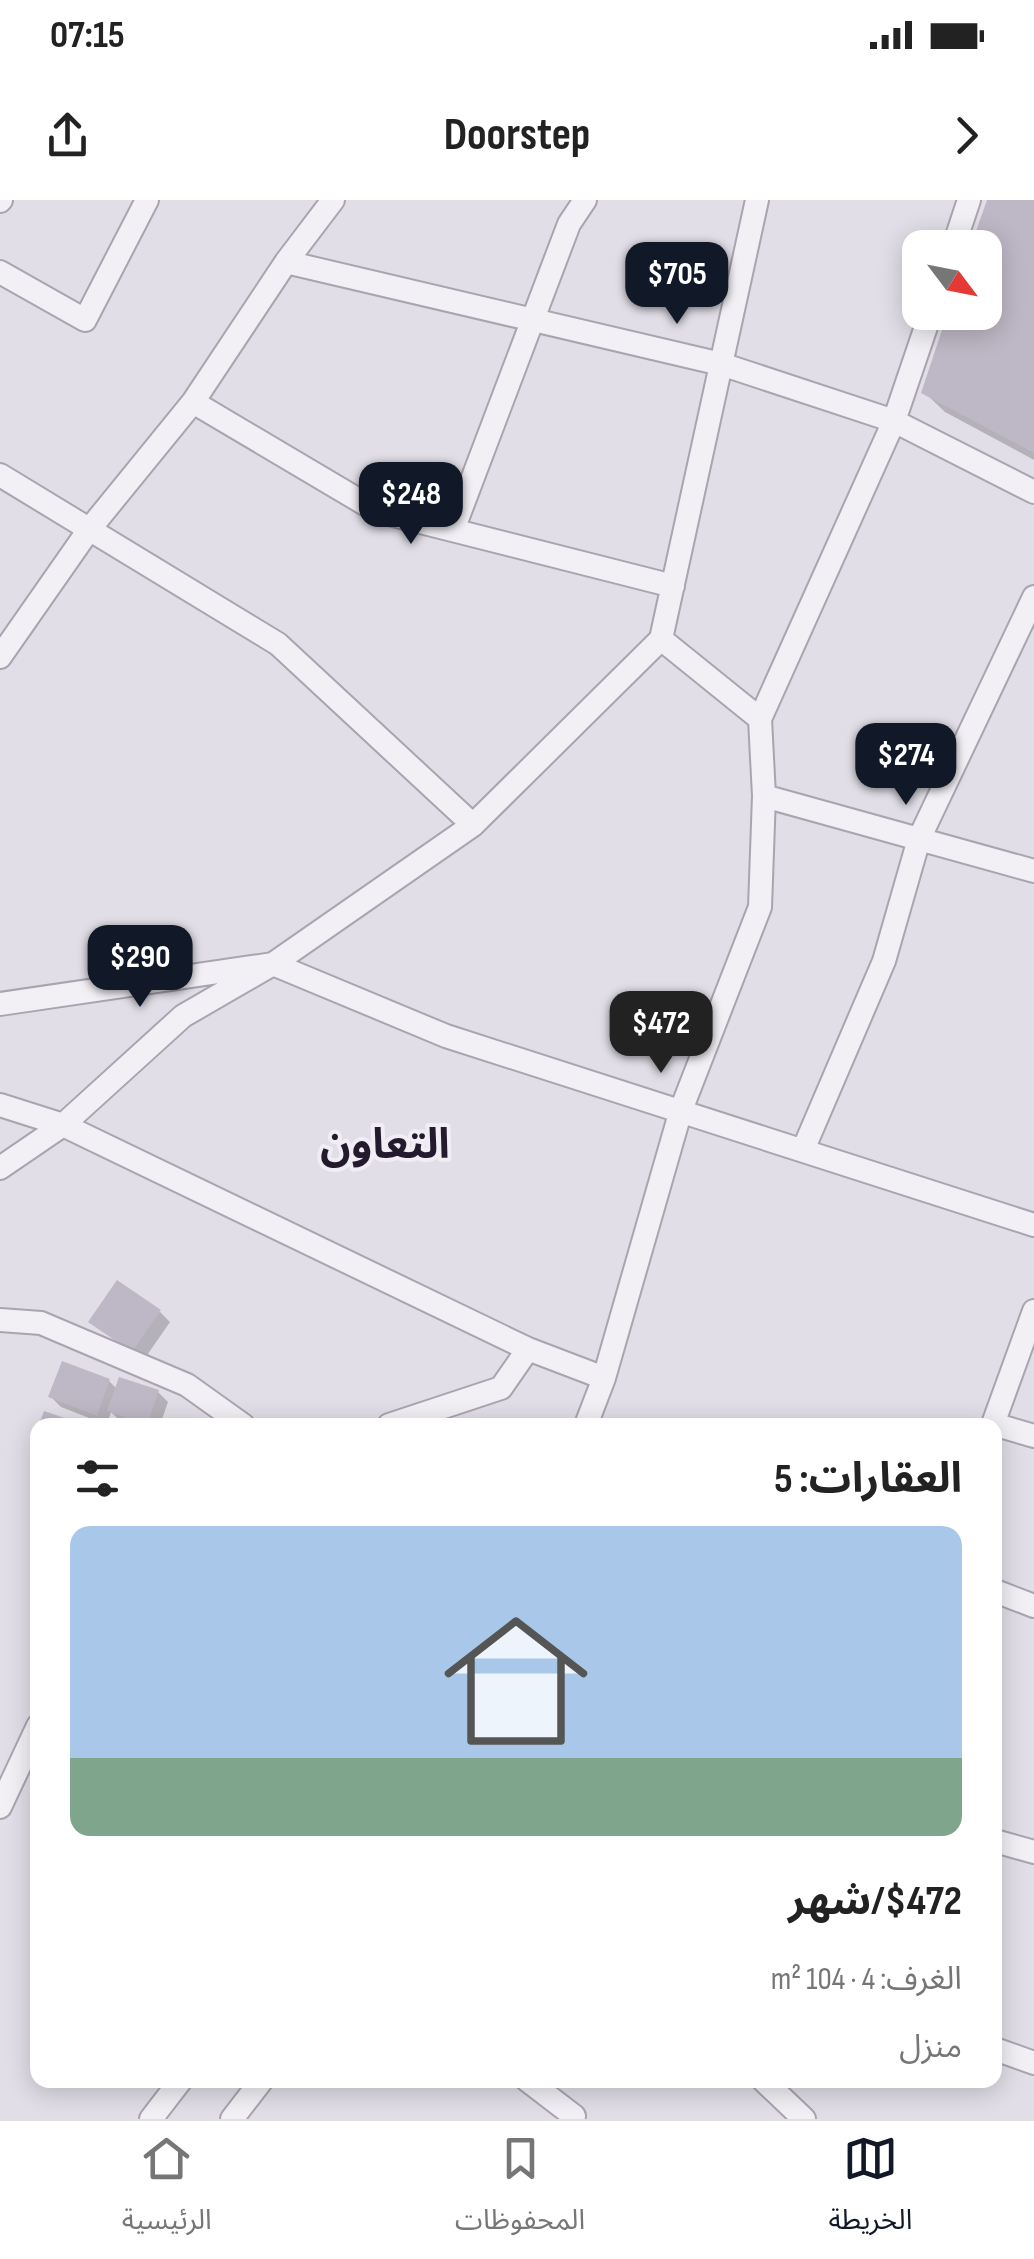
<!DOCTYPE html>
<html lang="ar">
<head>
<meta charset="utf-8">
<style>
	body { margin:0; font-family:"Sofia Sans Condensed","Noto Sans Arabic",sans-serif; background:#f2f2f2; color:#222; direction:rtl; height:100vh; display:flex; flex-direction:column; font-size:38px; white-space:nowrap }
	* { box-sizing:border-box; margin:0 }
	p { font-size:32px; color:#767676 }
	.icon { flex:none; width:55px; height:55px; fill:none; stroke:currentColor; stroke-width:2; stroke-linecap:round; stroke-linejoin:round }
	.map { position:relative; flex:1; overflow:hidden; direction:ltr }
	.drawer { position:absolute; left:30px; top:1218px; width:972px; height:670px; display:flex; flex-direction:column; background:#fff; border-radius:20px; box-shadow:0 5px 25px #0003; direction:rtl }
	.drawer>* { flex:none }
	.needle { width:65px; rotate:122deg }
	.fabs { position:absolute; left:902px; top:30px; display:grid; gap:20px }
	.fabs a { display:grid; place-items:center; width:100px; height:100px; border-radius:20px; background:#fff; box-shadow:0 5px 25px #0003; font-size:50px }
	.price { position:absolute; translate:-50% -85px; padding:0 22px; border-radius:20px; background:#111827; color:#fff; font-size:32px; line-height:65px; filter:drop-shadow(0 2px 5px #0008) }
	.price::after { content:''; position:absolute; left:50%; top:60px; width:30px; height:22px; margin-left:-15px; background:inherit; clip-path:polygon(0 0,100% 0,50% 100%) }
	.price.active { background:#222; color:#fff }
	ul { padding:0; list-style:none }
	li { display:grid; align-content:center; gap:20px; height:530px; padding:0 40px }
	li span { display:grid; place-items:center; height:310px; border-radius:20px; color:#555 }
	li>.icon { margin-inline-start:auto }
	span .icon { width:180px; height:180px; fill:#fffc; stroke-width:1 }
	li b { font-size:42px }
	h2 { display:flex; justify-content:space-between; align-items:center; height:120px; padding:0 40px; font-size:42px }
	.status { display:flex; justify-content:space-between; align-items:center; height:70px; padding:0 50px; background:#fff; direction:ltr }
	.status svg { height:28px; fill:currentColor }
	header { display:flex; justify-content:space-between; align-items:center; height:130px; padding:0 40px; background:#fff; font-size:45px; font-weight:700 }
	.menu { display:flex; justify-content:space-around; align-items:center; height:140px; border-top:2px solid #e0e0e0; background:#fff; font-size:28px; color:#767676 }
	.menu a { display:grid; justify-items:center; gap:5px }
	.menu .active { color:#111827 }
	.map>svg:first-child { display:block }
</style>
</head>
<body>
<div class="status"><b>07:15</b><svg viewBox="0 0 49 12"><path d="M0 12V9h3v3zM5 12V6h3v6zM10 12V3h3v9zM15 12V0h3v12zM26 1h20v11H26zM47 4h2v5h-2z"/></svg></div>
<header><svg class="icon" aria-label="forward" viewBox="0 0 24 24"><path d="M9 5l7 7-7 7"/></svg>Doorstep<svg class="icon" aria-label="share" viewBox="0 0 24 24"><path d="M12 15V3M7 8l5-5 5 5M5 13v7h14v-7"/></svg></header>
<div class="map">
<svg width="1034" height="1919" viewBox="0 0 1034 1919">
	<rect width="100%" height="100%" fill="#e1dee7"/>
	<!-- shadow -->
	<path fill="#0003" d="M989,0H1034V260L945,212L924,192L985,112Z
		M160,1112L170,1122L143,1161L91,1122Z
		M109,1181L117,1189L158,1192L168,1202L160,1225H132L120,1221L111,1212L107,1225L61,1207L51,1197Z
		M38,1237V1266L30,1258Z"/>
	<!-- building -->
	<path fill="#beb8c6" d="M987,0H1034V253L921,193L948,112H985V48H970Z
		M117,1080L161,1110L132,1152L88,1122Z
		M62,1161L110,1179L97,1216L48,1197Z
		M119,1177L159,1190L147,1225L107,1211Z
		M44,1211L82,1224V1225H39Z"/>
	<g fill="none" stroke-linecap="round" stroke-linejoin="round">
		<!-- minor casing -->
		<g stroke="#a9a4b0" stroke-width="26">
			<path id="minor" d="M0,1L1,0
				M953,48L969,0
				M286,62L721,164L894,221L1034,292
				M0,72L85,120L147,0
				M193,202L377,311L673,386
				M0,275L278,444L473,625
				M453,330L569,24L585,0
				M0,457L88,331L193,202L286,62L333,0
				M760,519L894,221L931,112
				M764,596L1034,671
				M0,804L273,764L446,836L1034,1025
				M0,905L63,925L528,1149L604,1178
				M803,950L884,761L919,639L1034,397
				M0,968L63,925L183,816L273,764L473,625L661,439L757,0
				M1034,1111L993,1224L1034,1236
				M0,1120L41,1123L187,1185L243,1225
				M389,1225L501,1188L528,1149
				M586,1225L604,1178L681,910L760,707L764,596L760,519L661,439
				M995,1391L1034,1406
				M0,1607L38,1526
				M995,1641L1034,1652
				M995,1849L1034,1863
				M527,1880L574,1916L572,1919
				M763,1880L804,1919
				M151,1919L181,1880
				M232,1919L262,1880"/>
		</g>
		<!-- minor -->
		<use href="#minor" stroke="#f2f0f5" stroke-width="22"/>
	</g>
	<g text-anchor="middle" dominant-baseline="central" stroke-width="8" stroke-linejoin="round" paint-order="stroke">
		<!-- district labels -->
		<g font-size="42" font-weight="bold" fill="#231a2d" stroke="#f0edf4">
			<text x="385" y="945">التعاون</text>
		</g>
	</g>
</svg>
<div class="fabs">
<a><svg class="needle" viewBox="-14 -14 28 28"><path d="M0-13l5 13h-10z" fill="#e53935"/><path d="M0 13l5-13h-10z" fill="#767676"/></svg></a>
</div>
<b class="price" style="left:677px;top:127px">$705</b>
<b class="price" style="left:411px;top:347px">$248</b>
<b class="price" style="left:906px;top:608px">$274</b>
<b class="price" style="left:140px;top:810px">$290</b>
<b class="price active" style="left:661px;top:876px">$472</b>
<section class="drawer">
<h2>العقارات: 5<svg class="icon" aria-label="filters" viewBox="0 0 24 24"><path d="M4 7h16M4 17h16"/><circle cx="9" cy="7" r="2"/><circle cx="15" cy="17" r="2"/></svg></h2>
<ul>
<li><span style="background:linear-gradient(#a9c7e8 75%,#7fa58c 0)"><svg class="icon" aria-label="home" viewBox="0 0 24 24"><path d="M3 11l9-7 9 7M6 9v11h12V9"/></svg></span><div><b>$472/شهر</b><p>الغرف: 4 · 104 m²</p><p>منزل</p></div></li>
</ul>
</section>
</div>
<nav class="menu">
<a class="active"><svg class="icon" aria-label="map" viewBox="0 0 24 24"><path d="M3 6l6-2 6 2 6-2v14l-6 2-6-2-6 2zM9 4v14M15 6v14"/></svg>الخريطة</a>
<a><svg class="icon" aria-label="saved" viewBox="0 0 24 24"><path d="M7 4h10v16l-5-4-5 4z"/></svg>المحفوظات</a>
<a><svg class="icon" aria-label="home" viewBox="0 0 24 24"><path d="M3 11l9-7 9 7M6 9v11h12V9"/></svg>الرئيسية</a>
</nav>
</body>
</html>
